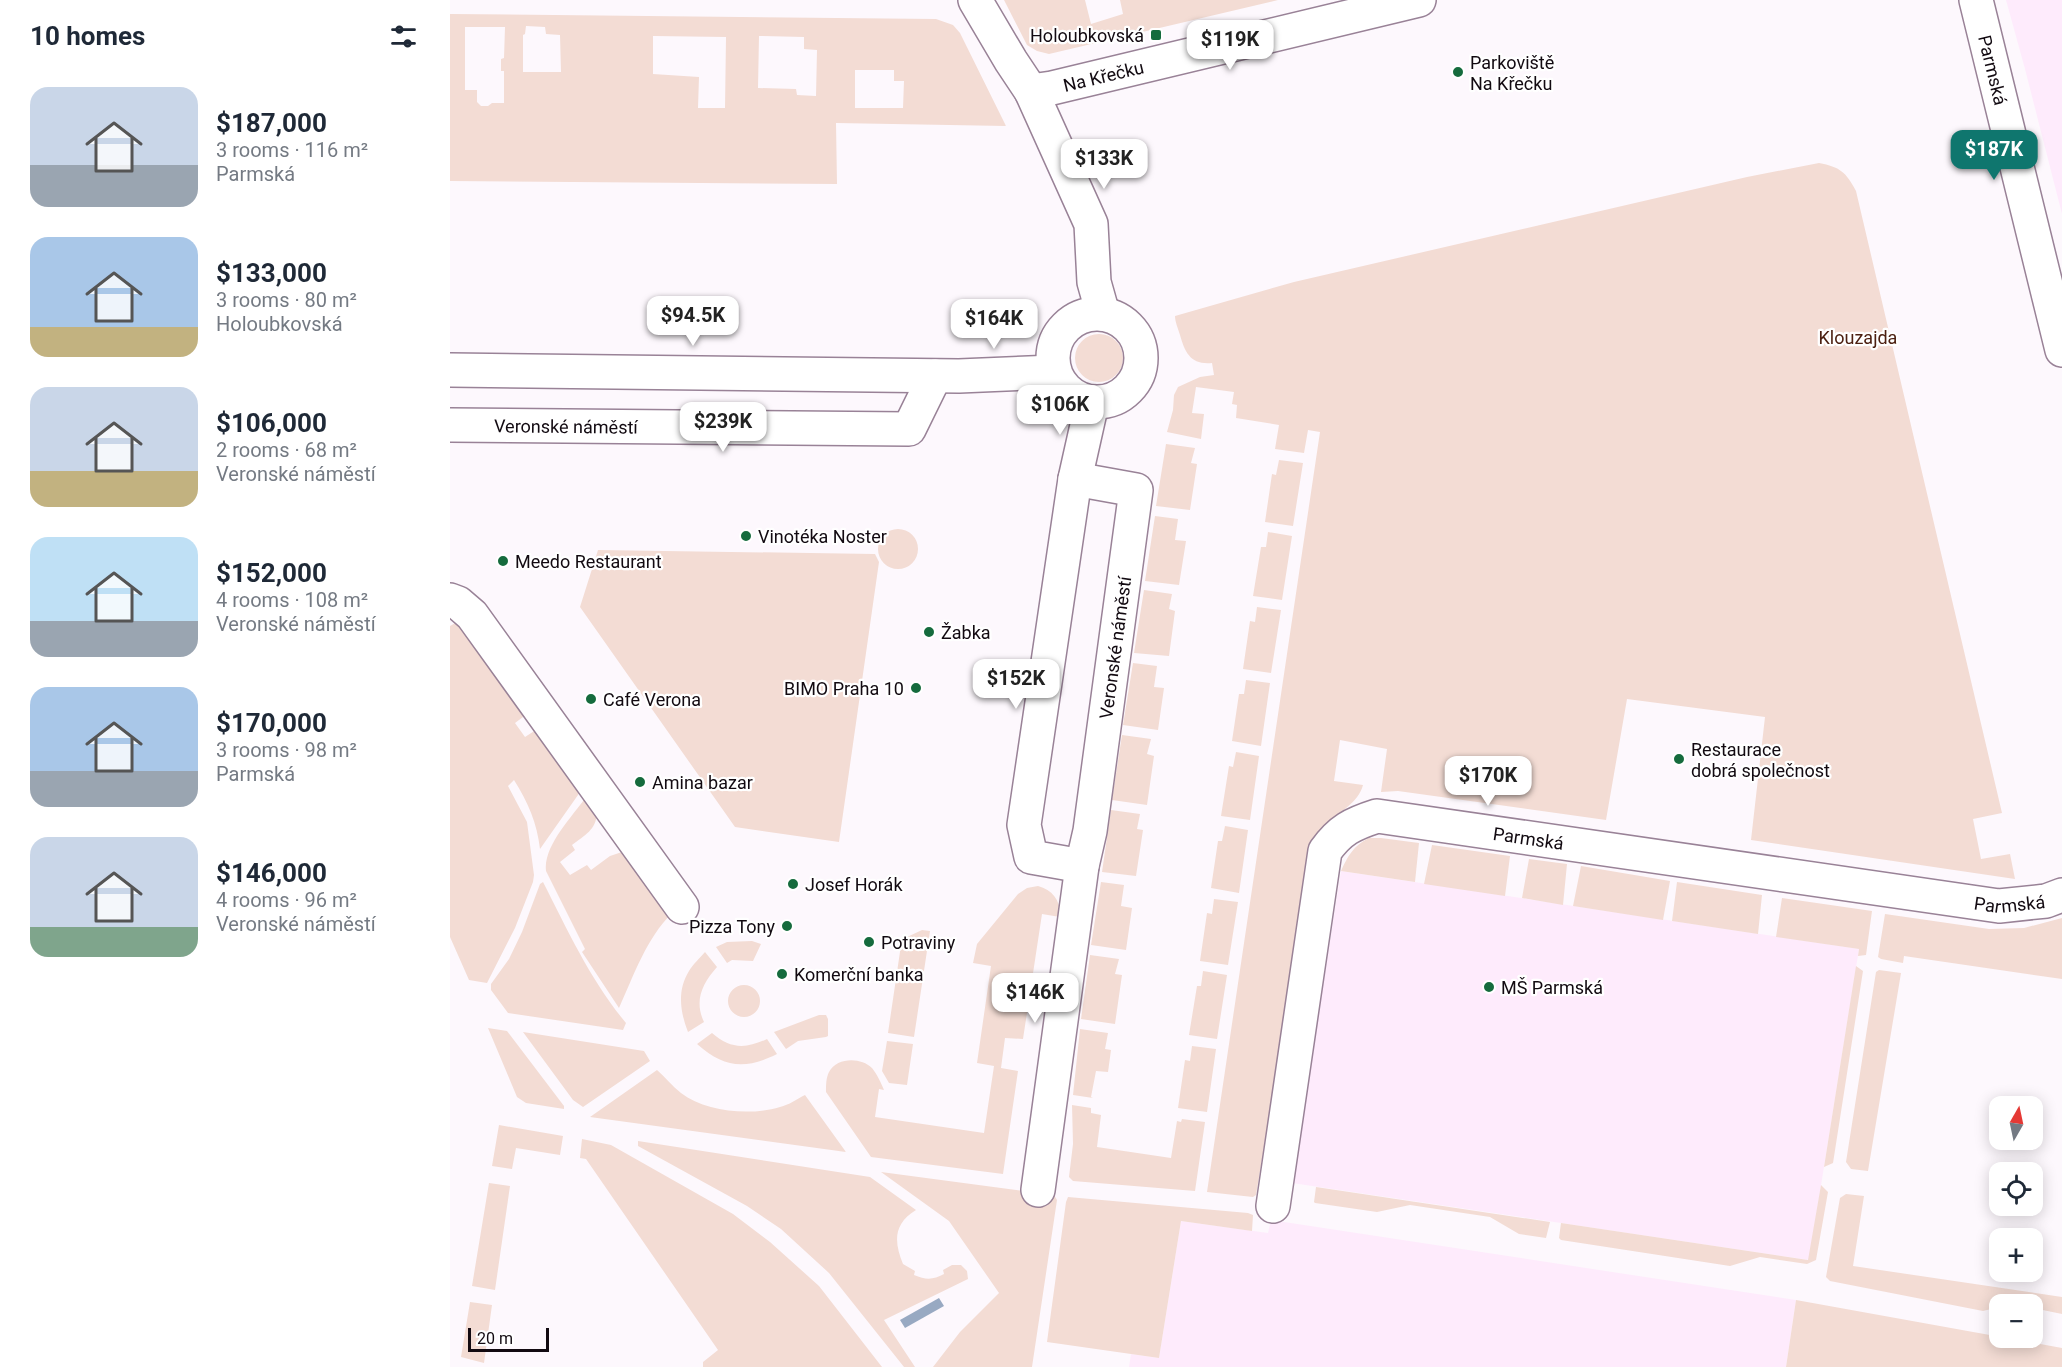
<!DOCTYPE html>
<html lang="en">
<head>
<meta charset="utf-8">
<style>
	body { margin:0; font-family:Roboto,sans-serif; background:#f2f2f3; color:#1f2937; height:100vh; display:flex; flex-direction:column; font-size:22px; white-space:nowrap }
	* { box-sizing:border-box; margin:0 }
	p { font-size:20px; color:#747a83 }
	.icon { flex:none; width:33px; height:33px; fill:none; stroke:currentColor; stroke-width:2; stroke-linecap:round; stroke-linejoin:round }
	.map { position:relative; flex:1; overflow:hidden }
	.drawer { display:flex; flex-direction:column; background:#fff; width:450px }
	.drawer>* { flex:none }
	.needle { width:39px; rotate:9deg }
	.controls { position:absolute; left:1539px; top:1096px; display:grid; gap:12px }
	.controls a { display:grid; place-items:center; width:54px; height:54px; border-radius:12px; background:#fff; box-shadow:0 3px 15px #0003; font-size:30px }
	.scale { position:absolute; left:18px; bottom:15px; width:81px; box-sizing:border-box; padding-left:6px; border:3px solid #120a11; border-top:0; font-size:16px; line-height:21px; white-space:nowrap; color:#120a11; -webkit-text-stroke:4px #fff; paint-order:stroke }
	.price { position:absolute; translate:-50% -51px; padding:0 14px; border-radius:12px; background:#fff; color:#222; font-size:20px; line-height:39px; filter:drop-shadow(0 2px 3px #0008) }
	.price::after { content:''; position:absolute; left:50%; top:36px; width:18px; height:14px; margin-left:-9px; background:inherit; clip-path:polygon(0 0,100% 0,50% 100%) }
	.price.on { background:#0f766e; color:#fff }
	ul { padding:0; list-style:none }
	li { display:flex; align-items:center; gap:18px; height:150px; padding:0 30px }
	li span { display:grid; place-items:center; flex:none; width:168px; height:120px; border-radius:18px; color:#555 }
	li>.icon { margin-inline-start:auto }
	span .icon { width:72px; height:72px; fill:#fffc; stroke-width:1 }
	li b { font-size:26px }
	h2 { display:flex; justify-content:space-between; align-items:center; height:72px; padding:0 30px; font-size:26px }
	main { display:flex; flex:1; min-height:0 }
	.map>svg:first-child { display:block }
</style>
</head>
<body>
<main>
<section class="drawer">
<h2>10 homes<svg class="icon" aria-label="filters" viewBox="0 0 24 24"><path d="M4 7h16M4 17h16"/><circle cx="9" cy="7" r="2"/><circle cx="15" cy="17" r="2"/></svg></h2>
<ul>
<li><span style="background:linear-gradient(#c9d6e8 65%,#9aa5b1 0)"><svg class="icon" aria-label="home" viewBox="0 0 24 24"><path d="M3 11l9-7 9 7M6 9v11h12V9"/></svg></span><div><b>$187,000</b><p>3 rooms · 116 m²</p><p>Parmská</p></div></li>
<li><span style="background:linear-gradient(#a9c7e8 75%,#c2b280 0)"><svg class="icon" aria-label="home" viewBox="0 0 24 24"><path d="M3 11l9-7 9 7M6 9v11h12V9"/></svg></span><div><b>$133,000</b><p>3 rooms · 80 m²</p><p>Holoubkovská</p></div></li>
<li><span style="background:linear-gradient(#c9d6e8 70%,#c2b280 0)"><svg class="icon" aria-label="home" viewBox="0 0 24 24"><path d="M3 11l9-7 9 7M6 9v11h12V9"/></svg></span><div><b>$106,000</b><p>2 rooms · 68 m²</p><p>Veronské náměstí</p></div></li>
<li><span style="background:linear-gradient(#bfe0f5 70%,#9aa5b1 0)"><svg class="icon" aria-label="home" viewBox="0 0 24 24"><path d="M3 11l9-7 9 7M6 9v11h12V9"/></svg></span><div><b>$152,000</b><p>4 rooms · 108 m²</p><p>Veronské náměstí</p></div></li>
<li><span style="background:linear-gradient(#a9c7e8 70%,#9aa5b1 0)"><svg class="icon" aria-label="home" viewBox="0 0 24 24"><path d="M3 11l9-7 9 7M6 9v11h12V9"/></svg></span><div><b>$170,000</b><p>3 rooms · 98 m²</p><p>Parmská</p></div></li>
<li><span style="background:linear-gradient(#c9d6e8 75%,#7fa58c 0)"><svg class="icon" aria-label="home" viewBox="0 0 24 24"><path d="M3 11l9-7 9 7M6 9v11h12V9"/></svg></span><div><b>$146,000</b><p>4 rooms · 96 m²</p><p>Veronské náměstí</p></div></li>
</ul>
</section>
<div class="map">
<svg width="1612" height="1367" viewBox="0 0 1612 1367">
	<rect width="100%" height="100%" fill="#fdf8fd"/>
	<!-- built -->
	<path fill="#feebfc" d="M1556,0H1612V214L1575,69Z
		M891,871L1409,949L1359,1260L842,1183Z
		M821,1220L1346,1300L1336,1367H679L681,1354L709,1358L731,1221L818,1233Z"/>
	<!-- green -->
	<path fill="#f3dcd4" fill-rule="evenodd" d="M554,0H635L641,24L673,14L670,0H828L599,54L587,51L577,45Z
		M0,14L486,19L503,25L510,33L556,126L386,123L387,184L0,181ZM76,26L95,27L96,34L110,35L111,72H73V35L75,34ZM15,27H55L54,58L51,59V71H54V103H42L38,106H31L27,102V90H15ZM203,36L276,37L275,108H248L249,77L203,74ZM309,36L354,37V49L367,50L366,96L347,95L346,89L308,88ZM405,70H444V81H454L453,108H405Z
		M1369,163C1390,167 1396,172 1406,191L1552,813L1523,819L1531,859L1560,854L1565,879L1301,840L1315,717L1177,699L1156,820L948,791L931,792L937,749L890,740L884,781L913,785C908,804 889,811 877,824C872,828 869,834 865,839L806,1195L803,1197L757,1192L870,432L858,430L854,453L825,449L829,425L786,418L787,405L782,404L784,392L746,387L742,413L754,414L751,439L717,432L723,410L724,395L728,387L750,377L764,375L762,363C741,365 735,353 730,335C728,328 725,322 725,316L844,282L1297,177Z
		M625 358a24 24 0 1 1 48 0a24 24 0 1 1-48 0Z
		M716,444L745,448L741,463L747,464L740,510L706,506Z
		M829,460L853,463L843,526L815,522L822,474L826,475Z
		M705,516L728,519L725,540L736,541L729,585L695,581Z
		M428 549a20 20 0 1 1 40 0a20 20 0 1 1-40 0Z
		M818,532L842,536L832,600L803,596L811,547H816Z
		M148,550L425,554L429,562L389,842L285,827L130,607Z
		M694,590L722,594L719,609L725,611L719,656L684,653Z
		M807,607L831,610L821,673L793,669L800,621L805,622Z
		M7,622L81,711L65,723L75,737L92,726L131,788L128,795L90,849C87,823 78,802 64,780L58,786L77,822L84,875L83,882L65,928L37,983L19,980L0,937V626Z
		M683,663L707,666L704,687L714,688L708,730L673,725Z
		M796,680L820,683L811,746L782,741L789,694H794Z
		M672,735L701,739L697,754L704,756L697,805L662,800Z
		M786,752L809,756L800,820L771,816L779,766L783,767Z
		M136,797L147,813C146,830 135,835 122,845L125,850L110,862L120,875L137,865L141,870L160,856L172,852L222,913C196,939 184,975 169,1008L132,952L135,949L96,871C93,846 122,817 136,797Z
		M661,810L690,814L687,829L693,830L686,876L652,872Z
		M775,826L798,830L789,893L761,888L768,841H772Z
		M919,838H931L969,843L965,882L891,871C898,856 903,846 919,838Z
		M982,845L1060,856L1055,896L974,884Z
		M1079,859L1117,864L1113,905L1072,898Z
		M1131,866L1220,881L1213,920L1123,906Z
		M93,882C118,931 141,981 176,1023L173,1030L58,1013L41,990V984L59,959L72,932L90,884Z
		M651,882L674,885L671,906L682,908L676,950L641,945Z
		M1227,882L1312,895L1308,934L1222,921Z
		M588,886C603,890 611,901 610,917L592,914L573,1039L555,1038L551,1068L568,1071L553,1174L421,1157L376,1092C376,1085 376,1078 379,1072C387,1057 411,1057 422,1068C427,1074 431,1083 434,1090L429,1089L425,1117L534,1133L544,1066L527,1063L541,966L523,963L527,944L568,894L577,888Z
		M1332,898L1422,911L1416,955L1408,956L1409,949L1326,937Z
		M764,899L788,902L778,965L750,961L757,913L762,914Z
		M1435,914L1539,929L1574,928L1612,918V979L1454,956L1453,963L1431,959L1428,957Z
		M472,930L480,931L464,1037L438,1033L451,945L455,938Z
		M302,941L311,944L303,961L282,960L277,963L266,947L277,942Z
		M255,952L267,967C252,984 244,1001 254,1022L238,1032C230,1012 227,990 239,971C243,964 250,958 255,952Z
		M640,955L669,959L665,974L672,975L665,1024L631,1019Z
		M1406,966L1413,971L1383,1163L1374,1167Z
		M1429,970L1451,973L1418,1171L1401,1169L1396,1162L1426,972Z
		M753,971L777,975L767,1039L739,1035L747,986H751Z
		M278 1001a16 16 0 1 1 32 0a16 16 0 1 1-32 0Z
		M369,1015H376L378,1019V1036L376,1037L348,1041L336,1049L324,1032Z
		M38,1028L57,1031L114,1106V1109L76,1103L67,1097Z
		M630,1029L658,1033L655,1049L661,1050L658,1072L646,1071L641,1097L643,1098L623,1095Z
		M73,1032L194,1051L200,1061L133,1107L123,1100Z
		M262,1033C280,1049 296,1049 317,1039L327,1054C295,1070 274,1068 247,1044Z
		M437,1041L463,1044L457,1085L439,1083L432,1071Z
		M742,1046L766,1049L757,1112L728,1108L735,1060L740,1061Z
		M207,1070C215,1077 222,1086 231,1093C256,1112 300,1116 330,1107C339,1105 347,1099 355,1095L396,1152L140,1117Z
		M622,1105L641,1108V1113L651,1115L647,1147L721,1158L727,1121L731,1122L732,1119L755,1122L745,1191L623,1181L619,1177L623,1144Z
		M49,1125L113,1136L110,1155L66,1148L62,1169L42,1166Z
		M132,1139L161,1145L283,1214L320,1242L369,1286L432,1367H253V1362L268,1350L136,1159L130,1158Z
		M188,1141L420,1177L466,1210C443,1224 444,1242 453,1264L465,1271L464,1275C476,1280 483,1280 494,1274L493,1270L502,1265H511L517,1271L518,1279L434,1320L465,1367H454L379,1273L331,1229L297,1206L188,1146Z
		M431,1172L604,1195L607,1200L582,1367H483L510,1332L549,1293L499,1221Z
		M39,1183L60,1186L45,1290L22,1286Z
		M1371,1185L1378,1192L1366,1260L1357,1264L1310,1257L1280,1266L1111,1240L1109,1238L1111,1223L1358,1260Z
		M866,1187L1100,1222L1096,1238L1069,1234L1040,1217L960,1205L927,1212L865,1203L864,1202Z
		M1396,1194L1414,1196L1403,1266L1612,1297V1314L1583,1308L1582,1305H1550L1549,1307L1533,1311L1380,1281L1376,1277L1390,1198Z
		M618,1197L798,1213L803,1215L802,1231L731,1221L709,1358L597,1342L616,1202Z
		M1346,1300L1612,1348V1367H1336Z
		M20,1302L42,1305L34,1363L11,1357Z"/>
	<!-- water -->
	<path fill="#98a9c2" d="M489,1298L494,1306L455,1328L450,1320Z"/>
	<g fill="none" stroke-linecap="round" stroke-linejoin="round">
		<!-- minor casing -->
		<g stroke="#998297" stroke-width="36">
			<g id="minor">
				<path d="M525,0L561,61L581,91L641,224L644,282L653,314"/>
				<path id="s1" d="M1526,0L1612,350"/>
				<path id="s2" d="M581,91L602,88L969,0"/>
				<circle cx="647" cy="358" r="44"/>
				<path d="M0,370L509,376L604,372"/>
				<path id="s3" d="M0,425L459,429L485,376"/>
				<path d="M0,600L8,603L22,615L232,907"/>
				<path d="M632,866L581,857L574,825L625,479L642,403"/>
				<path id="s4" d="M588,1190L632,866L640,831L686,490L625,479"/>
				<path id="s5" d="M823,1206L875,851C890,830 902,824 927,816L1549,906L1596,901L1612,895"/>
			</g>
		</g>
		<!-- minor -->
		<use href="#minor" stroke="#fff" stroke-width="33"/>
	</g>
	<!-- markers -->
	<g fill="#156b3d" stroke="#fff" stroke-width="2">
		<rect x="700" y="29" width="12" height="12" rx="3"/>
		<circle cx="1008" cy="72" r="6"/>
		<circle cx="296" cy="536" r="6"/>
		<circle cx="53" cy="561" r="6"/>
		<circle cx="479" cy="632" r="6"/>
		<circle cx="466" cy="688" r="6"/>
		<circle cx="141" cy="699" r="6"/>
		<circle cx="1229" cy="759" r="6"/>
		<circle cx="190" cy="782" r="6"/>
		<circle cx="343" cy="884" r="6"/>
		<circle cx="337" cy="926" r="6"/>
		<circle cx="419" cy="942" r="6"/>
		<circle cx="332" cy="974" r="6"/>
		<circle cx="1039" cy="987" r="6"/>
	</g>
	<g text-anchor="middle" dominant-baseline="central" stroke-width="4.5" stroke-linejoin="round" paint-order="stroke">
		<!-- poi labels -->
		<g font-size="18" fill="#120a11" stroke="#fff" text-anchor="start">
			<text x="694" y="35" text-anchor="end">Holoubkovská</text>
			<text x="1020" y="62">Parkoviště<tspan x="1020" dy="21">Na Křečku</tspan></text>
			<text x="308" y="536">Vinotéka Noster</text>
			<text x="65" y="561">Meedo Restaurant</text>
			<text x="491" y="632">Žabka</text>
			<text x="454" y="688" text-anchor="end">BIMO Praha 10</text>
			<text x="153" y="699">Café Verona</text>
			<text x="1241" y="749">Restaurace<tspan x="1241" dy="21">dobrá společnost</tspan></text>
			<text x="202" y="782">Amina bazar</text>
			<text x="355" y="884">Josef Horák</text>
			<text x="325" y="926" text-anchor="end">Pizza Tony</text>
			<text x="431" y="942">Potraviny</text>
			<text x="344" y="974">Komerční banka</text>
			<text x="1051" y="987">MŠ Parmská</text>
		</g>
		<!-- street labels -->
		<g font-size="18" fill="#120a11" stroke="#fff">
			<text stroke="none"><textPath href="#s1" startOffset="72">Parmská</textPath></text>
			<text stroke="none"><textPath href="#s2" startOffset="74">Na Křečku</textPath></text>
			<text stroke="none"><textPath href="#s3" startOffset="116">Veronské náměstí</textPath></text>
			<text stroke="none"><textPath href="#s4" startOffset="548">Veronské náměstí</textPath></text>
			<text stroke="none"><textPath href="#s5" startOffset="576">Parmská</textPath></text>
			<text stroke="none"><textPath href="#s5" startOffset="1062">Parmská</textPath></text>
		</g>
		<!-- park labels -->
		<g font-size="18" fill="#4c2011" stroke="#fff">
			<text x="1408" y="337">Klouzajda</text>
		</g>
	</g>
</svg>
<div class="controls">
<a><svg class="needle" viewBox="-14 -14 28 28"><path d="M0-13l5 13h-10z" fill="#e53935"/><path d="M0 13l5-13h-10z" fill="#747a83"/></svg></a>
<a><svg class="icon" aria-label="locate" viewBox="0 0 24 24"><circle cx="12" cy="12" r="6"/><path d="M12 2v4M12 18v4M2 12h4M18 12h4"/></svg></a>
<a>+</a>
<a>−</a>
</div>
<div class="scale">20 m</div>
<b class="price" style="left:780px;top:71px">$119K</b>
<b class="price on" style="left:1544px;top:181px">$187K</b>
<b class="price" style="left:654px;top:190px">$133K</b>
<b class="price" style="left:243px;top:347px">$94.5K</b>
<b class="price" style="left:544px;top:350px">$164K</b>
<b class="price" style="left:610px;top:436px">$106K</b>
<b class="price" style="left:273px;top:453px">$239K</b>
<b class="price" style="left:566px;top:710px">$152K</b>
<b class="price" style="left:1038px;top:807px">$170K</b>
<b class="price" style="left:585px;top:1024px">$146K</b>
</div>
</main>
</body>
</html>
